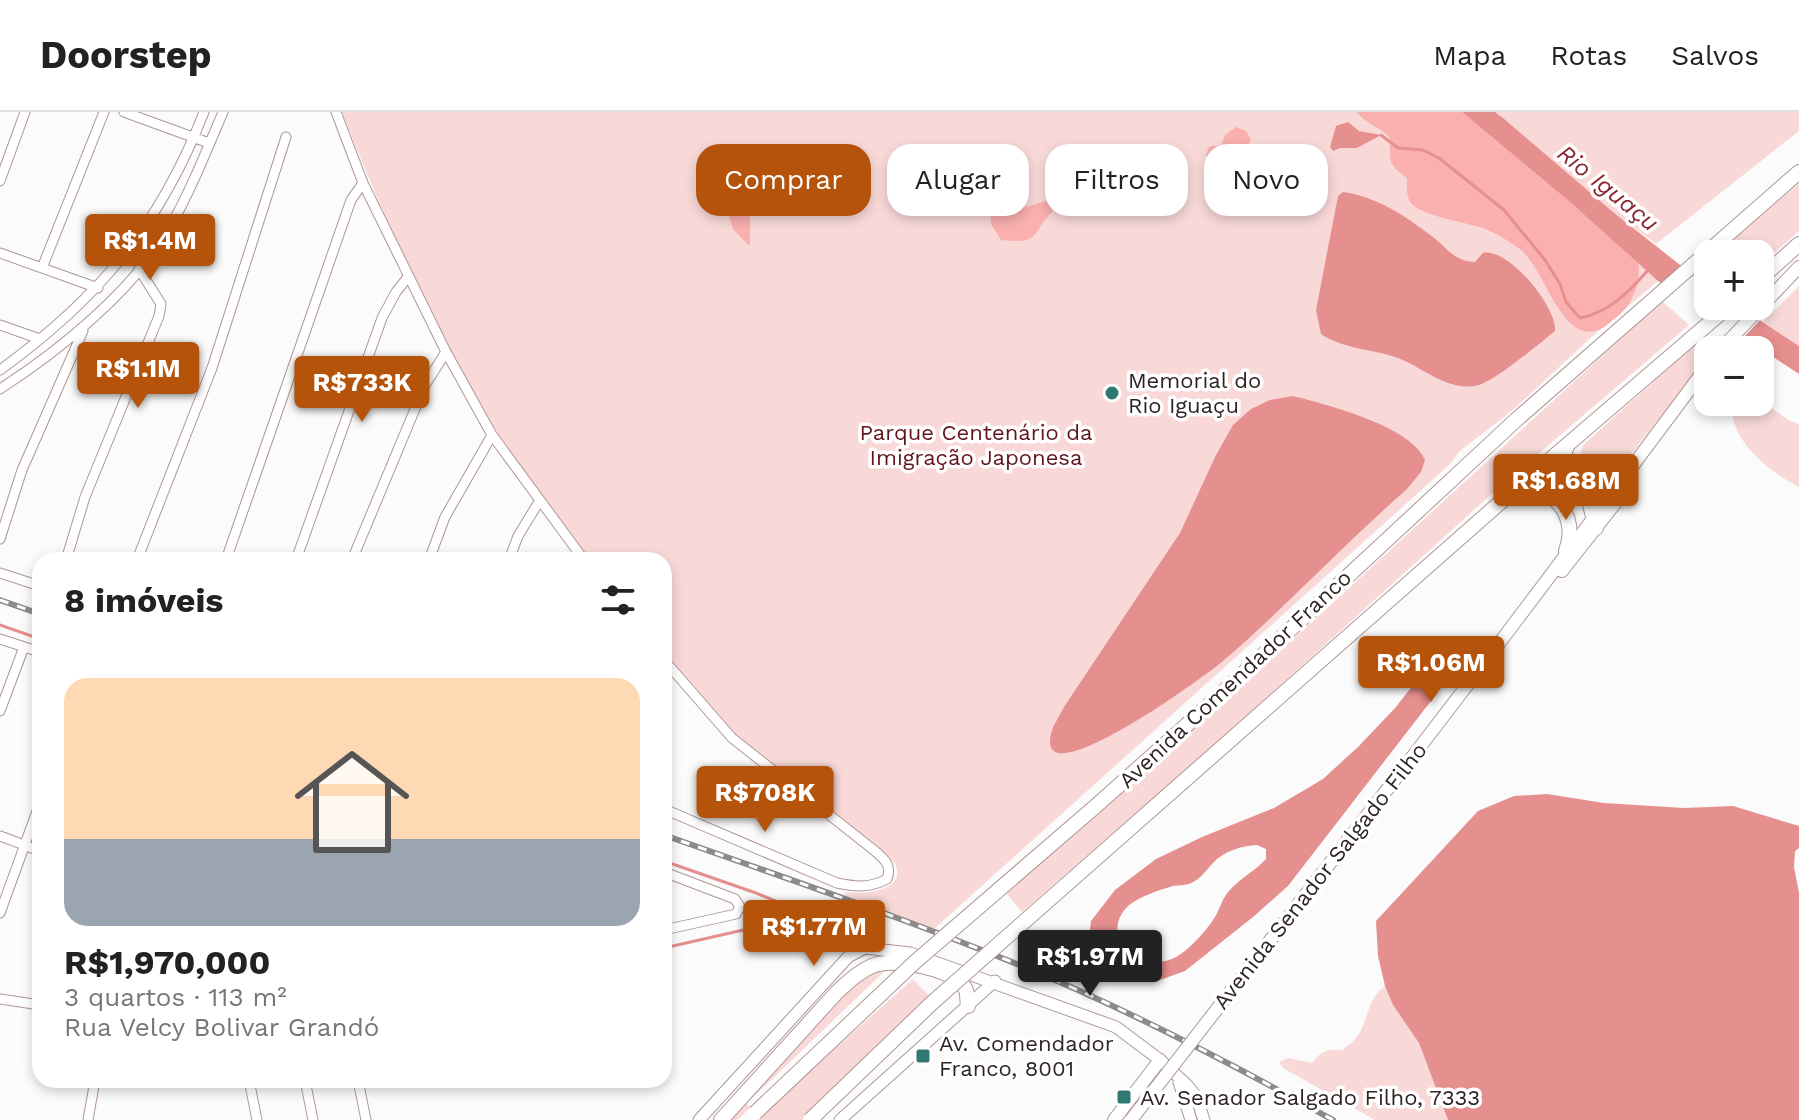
<!DOCTYPE html>
<html lang="pt">
<head>
<meta charset="utf-8">
<style>
	body { margin:0; font-family:"Work Sans",sans-serif; background:#f2f2f2; color:#222; height:100vh; display:flex; flex-direction:column; font-size:30px; white-space:nowrap }
	* { box-sizing:border-box; margin:0 }
	p { font-size:26px; color:#767676 }
	.icon { flex:none; width:44px; height:44px; fill:none; stroke:currentColor; stroke-width:2; stroke-linecap:round; stroke-linejoin:round }
	.map { position:relative; flex:1; overflow:hidden }
	.panel { position:absolute; left:32px; top:440px; width:640px; height:536px; display:flex; flex-direction:column; background:#fff; border-radius:24px; box-shadow:0 4px 12px #0003 }
	.panel>* { flex:none }
	.guide { position:absolute; left:696px; top:32px; width:760px; height:72px; display:flex; gap:16px }
	.fabs { position:absolute; left:1694px; top:128px; display:grid; gap:16px }
	.fabs a { display:grid; place-items:center; width:80px; height:80px; border-radius:16px; background:#fff; box-shadow:0 4px 12px #0003; font-size:40px }
	.price { position:absolute; translate:-50% -68px; padding:0 18px; border-radius:8px; background:#b45309; color:#fff; font-size:26px; line-height:52px; filter:drop-shadow(0 2px 4px #0008) }
	.price::after { content:''; position:absolute; left:50%; top:48px; width:24px; height:18px; margin-left:-12px; background:inherit; clip-path:polygon(0 0,100% 0,50% 100%) }
	.price.on { background:#222; color:#fff }
	ul { padding:0; list-style:none }
	li { display:grid; align-content:center; gap:16px; height:424px; padding:0 32px }
	li+li { border-top:2px solid #e0e0e0 }
	li span { display:grid; place-items:center; height:248px; border-radius:24px; color:#555 }
	li>.icon { margin-inline-start:auto }
	span .icon { width:144px; height:144px; fill:#fffc; stroke-width:1 }
	li b { font-size:34px }
	h2 { display:flex; justify-content:space-between; align-items:center; height:96px; padding:0 32px; font-size:34px }
	.chip { padding:0 28px; border-radius:24px; background:#fff; box-shadow:0 4px 12px #0003; font-size:28px; line-height:72px }
	.chip.on { background:#b45309; color:#fff }
	header { display:flex; align-items:center; gap:48px; box-sizing:border-box; height:112px; padding:0 40px; background:#fff; border-bottom:2px solid #e0e0e0 }
	header strong { font-size:38px }
	nav { display:flex; gap:44px; margin-inline-start:auto; font-size:28px }
	.map>svg:first-child { display:block }
</style>
</head>
<body>
<header>
<strong>Doorstep</strong>
<nav><a>Mapa</a><a>Rotas</a><a>Salvos</a></nav>
</header>
<div class="map">
<svg width="1799" height="1008" viewBox="0 0 1799 1008">
	<rect width="100%" height="100%" fill="#fbfbfb"/>
	<!-- green -->
	<path fill="#f8d9d8" d="M342,0H1462L1615,129L1658,169L1597,220L1514,297L1460,339L1449,353L934,817L845,784L846,780C862,782 905,780 896,754C892,741 848,714 836,704C801,676 764,650 731,620C706,597 686,567 664,540V448H590C555,403 519,358 490,309C432,211 383,106 342,0Z
		M1495,0H1799V19L1656,132L1613,100Z
		M1799,72V119L1760,154V142H1744L1731,126Z
		M1799,174V234L1763,210Z
		M1662,189L1689,213L1496,378L1232,617L1022,800L1006,781L1243,573Z
		M1699,229L1708,239V245L1611,367C1596,371 1583,364 1579,348L1583,333Z
		M1760,288L1790,309L1799,312V375C1769,360 1729,328 1732,292L1734,290H1760Z
		M890,854L747,991L750,996L737,1008H727L869,856Z
		M913,867L929,884L803,1008H755Z
		M1385,874L1393,893L1419,931L1448,1008H1375L1283,956L1279,950L1288,946L1312,951C1321,939 1327,937 1342,938C1347,934 1353,930 1357,925C1368,909 1368,885 1385,874Z"/>
	<!-- forest -->
	<path fill="#f9b0af" d="M1357,0H1462L1571,91L1638,151C1641,165 1636,179 1629,192C1623,201 1615,206 1607,213C1565,244 1546,159 1522,139C1514,132 1500,124 1490,119C1472,110 1422,106 1410,90C1406,83 1407,73 1407,66C1387,52 1390,48 1390,26C1381,15 1365,12 1357,0Z
		M1236,15L1246,19L1251,27L1247,37L1238,40L1227,61L1216,60L1206,43L1209,35L1221,33L1225,23Z
		M716,81L734,83L746,91L750,100V133L747,132L733,117L728,100L711,94L712,86Z
		M1046,89L1053,91V99C1029,123 1042,132 1001,128L991,112L990,97L997,90H1012L1026,95Z"/>
	<!-- water -->
	<path fill="#e68f8f" fill-rule="evenodd" d="M1462,0H1495L1503,6L1613,100L1708,175V194H1738L1799,234V262L1658,169L1571,91Z
		M1348,10L1359,19L1381,23L1357,36H1340L1333,39L1330,35L1336,14Z
		M1343,80C1378,85 1405,104 1433,125C1448,137 1454,149 1475,150L1483,141C1509,135 1558,197 1555,219C1539,232 1496,268 1479,273C1469,276 1457,274 1448,271C1429,264 1412,250 1392,244C1368,237 1342,236 1321,222L1316,198L1338,84Z
		M1293,284C1328,293 1411,314 1425,348L1421,360L1407,377C1344,432 1287,494 1223,549C1211,560 1035,689 1051,622C1053,613 1060,603 1064,595L1180,421L1216,343L1233,313L1251,297L1270,288Z
		M1445,539H1455L1459,545L1458,554L1288,774L1253,805L1185,859L1160,868L1137,865L1097,840L1089,827L1091,809L1115,778L1156,747L1202,725L1274,696L1323,667L1359,634L1395,596L1433,548ZM1257,733L1266,737V747C1255,759 1239,767 1229,779C1222,787 1220,796 1215,805C1207,818 1189,838 1176,845C1141,864 1097,825 1128,794C1138,785 1159,778 1173,774C1178,773 1185,774 1191,771C1200,768 1206,758 1213,751C1224,739 1241,734 1257,733Z
		M1547,682L1604,691L1684,696L1733,694L1799,714V736L1795,739L1794,755L1799,781V1008H1448L1419,931L1393,893L1385,874L1378,844L1376,809L1478,699L1514,684Z"/>
	<!-- pier -->
	<path fill="#fbfbfb" d="M1689,154L1708,170V194H1745L1763,205L1740,229L1664,178Z"/>
	<g fill="none" stroke-linecap="round" stroke-linejoin="round">
		<!-- stream -->
		<path stroke="#e68f8f" stroke-width="3" d="M1381,23L1398,36L1423,38L1439,46L1504,98L1545,148L1560,172L1566,190L1580,206C1610,200 1629,180 1649,157
			M0,513L40,527
			M664,749L756,781L809,803
			M772,812L848,794
			M664,836L761,814"/>
		<!-- minor casing -->
		<g stroke="#b09695" stroke-width="11">
			<path id="minor" d="M124,0L209,31
				M336,0L363,71L446,240L492,323L584,448
				M0,69L25,0
				M0,141L98,176
				M42,156L104,0
				M0,213L40,227
				M0,258C98,187 160,114 204,0
				M0,277C59,239 133,179 169,117C190,80 206,40 223,0
				M0,427L22,358L83,219
				M66,448L85,385L159,204L161,192L139,157
				M137,448L212,256L286,25
				M226,448L351,88L363,71
				M296,448L382,206L396,180L408,165
				M352,448L425,273L446,240
				M429,448L445,405L492,323
				M509,448L518,424L540,388
				M0,461L40,474
				M0,527L40,540
				M664,548L732,626L875,739C885,748 892,753 887,767C870,776 856,775 837,771L664,697
				M0,599L24,535
				M0,724L40,739
				M664,760L735,787L740,795L736,802L664,818
				M0,801L40,691
				M0,887L40,893
				M249,968L257,1008
				M305,968L313,1008
				M358,968L366,1008
				M88,1008L95,968"/>
		</g>
		<!-- tertiary casing -->
		<g stroke="#b09695" stroke-width="13">
			<path id="tertiary" d="M1179,970L1191,1008
				M699,1008L848,845L865,836L910,841L1116,915L1160,948L1187,973L1196,984L1204,1008
				M840,1008L995,869"/>
		</g>
		<!-- secondary casing -->
		<g stroke="#b09695" stroke-width="14">
			<path id="secondary" d="M1720,238L1799,155
				M1562,459L1617,389
				M1351,724C1472,569 1590,411 1708,253
				M1114,1008L1160,948"/>
		</g>
		<!-- trunk casing -->
		<g stroke="#b09695" stroke-width="16">
			<path id="trunk" d="M1760,167L1799,132
				M1567,334C1553,366 1580,393 1612,383
				M1514,382C1551,369 1580,403 1566,439
				M1588,385L1596,416
				M1208,594L1516,308L1799,60
				M1235,624L1503,388L1729,194
				M721,1008L837,880C848,870 858,860 872,854C892,845 953,856 965,876C968,881 967,889 968,894"/>
		</g>
		<!-- minor -->
		<use href="#minor" stroke="#fff" stroke-width="9"/>
		<!-- tertiary -->
		<use href="#tertiary" stroke="#fff" stroke-width="11"/>
		<!-- secondary -->
		<use href="#secondary" stroke="#fff" stroke-width="12"/>
		<!-- trunk -->
		<use href="#trunk" stroke="#fff" stroke-width="14"/>
		<!-- rail casing -->
		<g stroke="#8f8a8a" stroke-width="6">
			<path id="rail" d="M0,488L40,502
				M664,723C788,767 913,809 1034,859C1137,902 1236,954 1333,1008"/>
		</g>
		<!-- rail -->
		<use href="#rail" stroke="#fff" stroke-width="3" stroke-dasharray="9" stroke-linecap="butt"/>
		<!-- secondary-bridge casing -->
		<g stroke="#b09695" stroke-width="14" stroke-linecap="butt">
			<path id="secondary-bridge" d="M1131,1008L1351,724"/>
		</g>
		<!-- trunk-bridge casing -->
		<g stroke="#b09695" stroke-width="16" stroke-linecap="butt">
			<path id="trunk-bridge" d="M755,1001L915,850L1097,693L1208,594
				M810,1008L933,890L1235,624"/>
		</g>
		<!-- secondary-bridge -->
		<use href="#secondary-bridge" stroke="#fff" stroke-width="12"/>
		<!-- trunk-bridge -->
		<use href="#trunk-bridge" stroke="#fff" stroke-width="14"/>
	</g>
	<!-- markers -->
	<g fill="#2f7873" stroke="#fff" stroke-width="3">
		<circle cx="1112" cy="281" r="8"/>
		<rect x="915" y="936" width="16" height="16" rx="4"/>
		<rect x="1116" y="977" width="16" height="16" rx="4"/>
	</g>
	<g text-anchor="middle" dominant-baseline="central" stroke-width="7" stroke-linejoin="round" paint-order="stroke">
		<!-- poi labels -->
		<g font-size="22" fill="#2e2424" stroke="#fff" text-anchor="start">
			<text x="1128" y="268">Memorial do<tspan x="1128" dy="25">Rio Iguaçu</tspan></text>
			<text x="939" y="931">Av. Comendador<tspan x="939" dy="25">Franco, 8001</tspan></text>
			<text x="1140" y="985">Av. Senador Salgado Filho, 7333</text>
		</g>
		<!-- park labels -->
		<g font-size="22" fill="#61141d" stroke="#fff">
			<text x="976" y="320">Parque Centenário da<tspan x="976" dy="25">Imigração Japonesa</tspan></text>
		</g>
		<!-- street labels -->
		<g font-size="22" fill="#2e2424" stroke="#fff">
			<text transform="translate(1235 567) rotate(-43)">Avenida Comendador Franco</text>
			<text transform="translate(1320 764) rotate(-52)">Avenida Senador Salgado Filho</text>
		</g>
		<!-- water labels -->
		<g font-size="24" font-style="italic" fill="#89232d" stroke="#fff">
			<text transform="translate(1608 76) rotate(39)">Rio Iguaçu</text>
		</g>
	</g>
</svg>
<div class="fabs">
<a>+</a>
<a>−</a>
</div>
<b class="price" style="left:150px;top:170px">R$1.4M</b>
<b class="price" style="left:138px;top:298px">R$1.1M</b>
<b class="price" style="left:362px;top:312px">R$733K</b>
<b class="price" style="left:1566px;top:410px">R$1.68M</b>
<b class="price" style="left:1431px;top:592px">R$1.06M</b>
<b class="price" style="left:765px;top:722px">R$708K</b>
<b class="price" style="left:814px;top:856px">R$1.77M</b>
<b class="price on" style="left:1090px;top:886px">R$1.97M</b>
<div class="guide">
<a class="chip on">Comprar</a>
<a class="chip">Alugar</a>
<a class="chip">Filtros</a>
<a class="chip">Novo</a>
</div>
<section class="panel">
<h2>8 imóveis<svg class="icon" aria-label="filters" viewBox="0 0 24 24"><path d="M4 7h16M4 17h16"/><circle cx="9" cy="7" r="2"/><circle cx="15" cy="17" r="2"/></svg></h2>
<ul>
<li><span style="background:linear-gradient(#ffd9b3 65%,#9aa5b1 0)"><svg class="icon" aria-label="home" viewBox="0 0 24 24"><path d="M3 11l9-7 9 7M6 9v11h12V9"/></svg></span><div><b>R$1,970,000</b><p>3 quartos · 113 m²</p><p>Rua Velcy Bolivar Grandó</p></div></li>
</ul>
</section>
</div>
</body>
</html>
